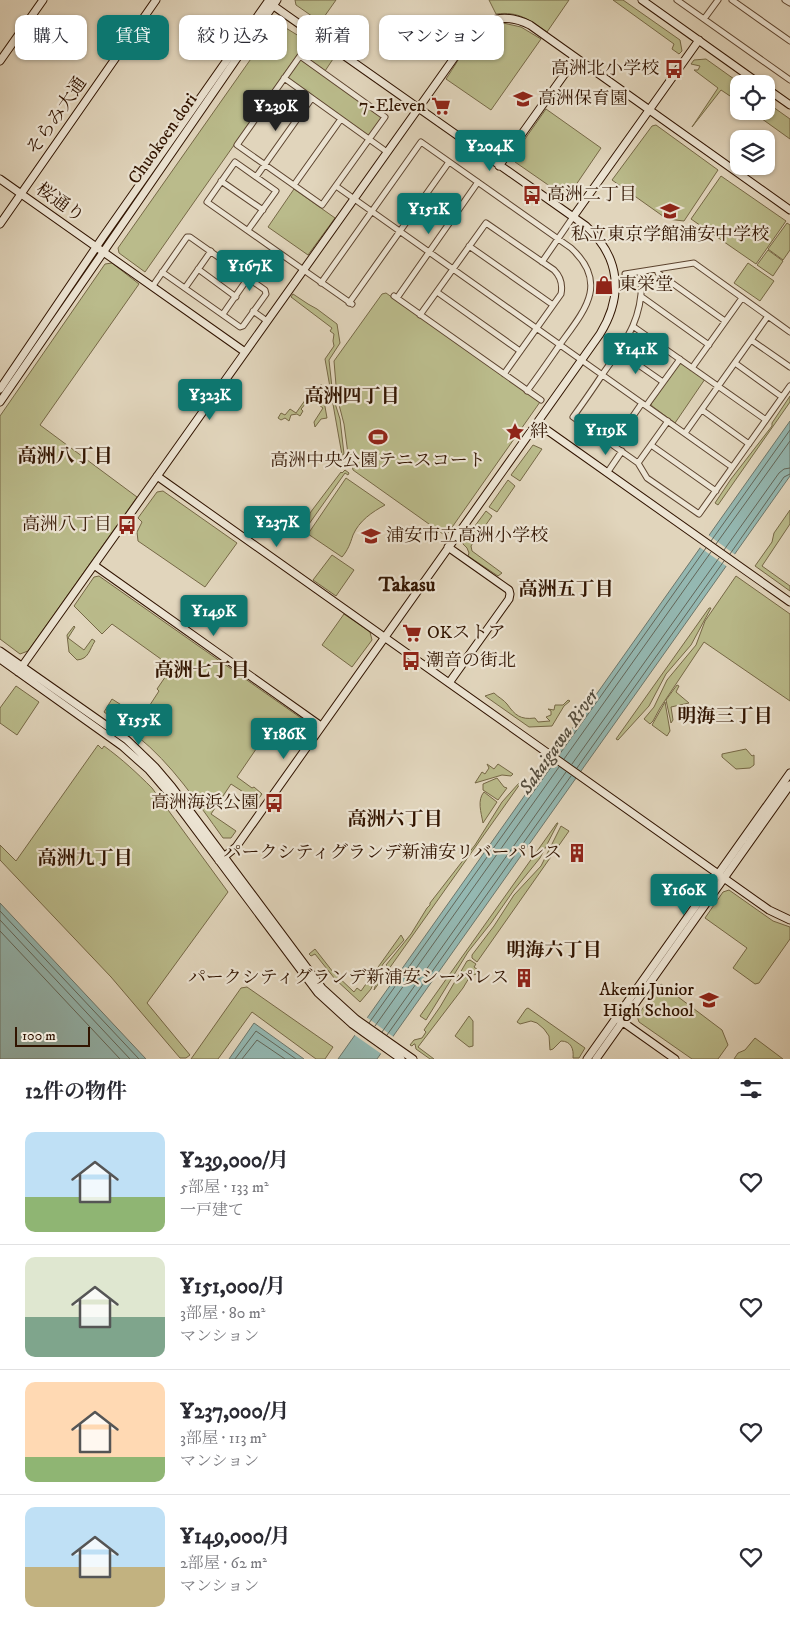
<!DOCTYPE html>
<html lang="ja">
<head>
<meta charset="utf-8">
<style>
	body { margin:0; font-family:"IM FELL DW Pica","Noto Serif JP",serif; background:#f7f7f7; color:#2b2b33; height:100vh; display:flex; flex-direction:column; font-size:19px; white-space:nowrap }
	* { box-sizing:border-box; margin:0 }
	p { font-size:16px; color:#7c7c81 }
	.icon { flex:none; width:28px; height:28px; fill:none; stroke:currentColor; stroke-width:2; stroke-linecap:round; stroke-linejoin:round }
	.map { position:relative; height:1059px; overflow:hidden }
	.side { display:flex; flex-direction:column; background:#fff; flex:1 }
	.side>* { flex:none }
	.top-card { position:absolute; left:15px; top:15px; width:500px; height:45px; display:flex; gap:10px }
	.fabs { position:absolute; left:730px; top:75px; display:grid; gap:10px }
	.fabs a { display:grid; place-items:center; width:45px; height:45px; border-radius:10px; background:#fff; box-shadow:0 1px 4px #0004; font-size:25px }
	.scale { position:absolute; left:15px; bottom:12px; width:75px; box-sizing:border-box; padding-left:5px; border:2px solid #311400; border-top:0; font-size:14px; line-height:18px; white-space:nowrap; color:#311400; -webkit-text-stroke:4px #ece4d3; paint-order:stroke }
	.price { position:absolute; translate:-50% -42px; padding:0 11px; border-radius:5px; background:#0f766e; color:#fff; font-size:16px; line-height:32px; filter:drop-shadow(0 1px 2px #0008) }
	.price::after { content:''; position:absolute; left:50%; top:30px; width:15px; height:11px; margin-left:-8px; background:inherit; clip-path:polygon(0 0,100% 0,50% 100%) }
	.price.on { background:#222; color:#fff }
	ul { padding:0; list-style:none }
	li { display:flex; align-items:center; gap:15px; height:125px; padding:0 25px }
	li+li { border-top:1px solid #e1e1e2 }
	li span { display:grid; place-items:center; flex:none; width:140px; height:100px; border-radius:10px; color:#555 }
	li>.icon { margin-inline-start:auto }
	span .icon { width:60px; height:60px; fill:#fffc; stroke-width:1 }
	li b { font-size:21px }
	h2 { display:flex; justify-content:space-between; align-items:center; height:60px; padding:0 25px; font-size:21px }
	.tag { padding:0 18px; border-radius:10px; background:#fff; box-shadow:0 1px 4px #0004; font-size:18px; line-height:45px }
	.tag.on { background:#0f766e; color:#fff }
	.map>svg:first-child { display:block }
</style>
</head>
<body>
<div class="map">
<svg width="790" height="1059" viewBox="0 0 790 1059">
	<rect width="100%" height="100%" fill="#e1d5bc"/>
	<filter id="stains"><feTurbulence type="fractalNoise" baseFrequency=".004" numOctaves="4"/><feColorMatrix values="0 0 0 0 .2 0 0 0 0 .09 0 0 0 0 .02 0 0 0 .5 -.17"/></filter>
	<radialGradient id="worn" r=".72"><stop offset=".6" stop-color="#630" stop-opacity="0"/><stop offset="1" stop-color="#630" stop-opacity=".3"/></radialGradient>
	<!-- green -->
	<path fill="#babb8b" stroke="#766846" d="M295,0H336L324,17H322L319,21L296,5Z
		M489,0H569L547,32C529,20 519,11 496,14Z
		M613,0H623L680,40L682,51L679,54L672,49L674,44Z
		M503,23L521,27L541,39L491,110L446,79C461,57 474,28 503,23Z
		M281,25L307,41L145,272L119,253L118,248L274,26Z
		M316,48L333,59L325,71L309,59Z
		M706,59L741,84H739V102L721,90L692,127L718,88L694,70H698L700,66L691,64L694,60Z
		M301,60L381,116V119L370,135L368,136L288,79V77L298,61Z
		M766,102L790,119V139L751,111H766Z
		M546,109L601,148L567,198L515,162L513,156Z
		M656,125L718,170L684,221L667,219L612,180L652,126Z
		M721,176L786,221L756,264L691,219Z
		M294,189L335,218L308,255L268,227Z
		M787,223L790,225V250L783,260L768,249Z
		M768,250L783,261L773,276L757,265Z
		M112,263L139,284L40,425L137,497L28,651L20,654L0,639V416L105,264Z
		M748,263L774,281L760,301L734,283Z
		M386,293L540,402L448,533L443,534L353,470L350,454H348L344,424L337,397L334,361L382,294Z
		M293,294L308,304L317,309L337,324L340,343L329,360L333,397L340,419L344,454L342,455L325,359L334,346L333,341L334,334L330,331L332,328L291,297Z
		M680,363L705,379L675,423L652,406L651,404Z
		M321,384L327,418L321,419L315,427L314,422L323,408L315,402L317,399L312,396L301,409L303,411L300,416L297,414L291,415L289,421L285,418L281,420L278,418L281,413L285,415L290,409L296,413L313,389L316,391Z
		M790,396V402L718,505L715,503L731,479L772,426V423Z
		M533,445L542,449L520,481L511,475Z
		M345,470L349,473L348,475L345,473L309,524L310,513L341,472L342,473Z
		M346,478L385,505C372,512 359,521 353,535C350,544 348,550 342,557L308,534Z
		M508,480L515,486L497,512L489,507Z
		M163,491L237,543L205,587L138,541L137,532L142,522L138,518L157,492Z
		M790,510V524L762,566L790,586V591L755,566L772,542L774,533Z
		M486,511L492,516L471,546L472,551L502,573L498,576L468,556L469,553L467,548L463,544V542Z
		M332,555L354,570L336,596L313,580Z
		M99,576L308,723V729L295,749L286,743L283,747L265,736L237,777L252,788L254,787L262,794L257,801L231,784L211,814L236,831L231,838H223C197,802 172,764 137,736L148,713L146,711L159,691L157,689L172,667L112,624L102,634L74,606L94,577Z
		M736,576L790,614V701L704,642L660,708L653,721L650,724L644,719L654,707L667,680L696,645L705,621Z
		M709,608H711L691,645L666,674L649,706L618,740L616,739Z
		M344,614L370,632L372,640L352,667L322,645Z
		M74,626L75,627L68,638L84,650L92,639L95,641C89,650 89,659 77,660L69,652L67,635Z
		M677,685L679,686L676,692L689,703L671,707L673,720L671,723L666,700Z
		M16,686L39,702L17,735L0,723V708Z
		M494,693C498,697 504,700 507,704C515,715 520,720 535,718L538,722L550,721L546,717L551,715V711L548,709L554,710L555,705H563L568,700L570,701L564,706L552,726L529,727L485,696Z
		M112,699L123,706L122,707L119,706L116,710L119,712L117,716L130,726L133,722L136,724L145,712L146,713L140,726L132,732L104,712Z
		M665,702L670,731L667,736L652,725Z
		M98,745L102,749L104,746C122,759 137,773 152,788L228,892L147,1003L190,1055L186,1058H180L111,977L0,860V845L16,861Z
		M746,749L752,756L754,755V765L750,768L736,769L722,757V754Z
		M487,764L494,769L498,764L513,774L511,776L502,775L475,783L482,772L485,774L489,768Z
		M497,778L504,787L507,788L498,800L483,790V784Z
		M519,783L520,784L374,990L378,977L382,971L385,973L388,967L386,965L411,934L427,908L430,905V903L475,845L502,802Z
		M484,792L497,802L483,823C481,812 477,800 484,792Z
		M557,823H558L540,858L514,890L491,923L468,952L426,1020L420,1016Z
		M561,826L569,831L477,962L472,958V955L494,926L514,895L541,866Z
		M729,890L773,921L790,927V939L759,983L755,984L733,968L747,948L705,918L723,892Z
		M401,935L404,940L383,964L376,976L371,989L360,1002L335,979L315,954L311,956L309,954L315,949L333,972L354,992L357,988L361,991Z
		M470,960L476,964L474,967L478,970L475,975L472,973L463,988L418,1047L434,1059H430L416,1049L415,1044H414L412,1046L410,1045L414,1040L422,1038L426,1032L424,1030L440,1007L467,961Z
		M661,984L722,1030L728,1045L718,1059H692L639,1022L637,1016Z
		M247,987L333,1047L325,1059H316L252,1012L218,1059H191L241,988Z
		M528,1008L585,1048L579,1058H573C574,1049 571,1041 561,1041L553,1049L550,1050L549,1036L544,1029L537,1023L531,1021L520,1024L517,1022L526,1009Z
		M469,1016L473,1021V1046L469,1047L455,1036Z
		M755,1038L783,1059H734L738,1053L745,1050Z"/>
	<!-- water -->
	<path fill="#94b8b2" stroke="#6c766b" d="M790,421V476L377,1059H338Z
		M0,903L146,1059H0Z
		M254,1023L304,1059H229Z"/>
	<!-- pier -->
	<path fill="#e1d5bc" d="M707,534L737,556L729,568L698,546Z
		M365,1016L395,1038L383,1055L353,1034Z"/>
	<g fill="none" stroke-linecap="round" stroke-linejoin="round">
		<!-- shore -->
		<path stroke="#626659" stroke-width="1" d="M711,541L790,430
			M716,544L790,441
			M724,550L779,473L784,469L790,468
			M730,554L784,477L790,474
			M559,755L706,548
			M564,759L711,552
			M572,764L719,558
			M577,768L724,561
			M0,911L139,1059
			M0,920L130,1059
			M0,931L120,1059
			M369,1023L554,763
			M375,1026L559,767
			M382,1032L566,772
			M387,1035L571,776
			M235,1059L256,1031L296,1059
			M242,1059L257,1040L285,1059"/>
		<!-- street casing -->
		<g stroke="#5d442f" stroke-width="7">
			<path id="street" d="M677,0L790,80
				M732,0L790,41
				M785,0L790,3
				M704,19L718,0
				M300,56L385,117L322,205L237,145Z
				M284,78L387,152
				M256,177L312,98
				M221,181L263,210
				M294,185L341,119
				M336,186L732,467
				M248,230L276,191L235,162L207,202L352,304
				M469,246L553,305
				M542,262L573,217
				M198,269L236,297
				M657,269L658,273L725,321
				M641,272C645,316 627,340 602,375C593,389 583,403 573,417L638,463L647,478L699,514L790,386
				M625,274L694,263L790,332
				M321,283L421,142L571,248C609,283 585,310 561,343C550,359 539,375 527,391
				M152,287L187,237H190L265,290L266,294L243,326L240,327L162,272
				M185,288L211,251
				M437,292L520,351
				M394,296L541,400
				M642,297L709,345
				M397,298L478,182
				M349,303L449,162
				M253,311L267,321
				M223,314L248,278
				M420,315L486,223L554,270C561,277 563,284 561,294L504,374
				M634,327L766,420
				M751,340L790,367
				M620,352L663,382
				M735,363L782,397
				M692,368L742,298
				M646,406L680,359
				M702,410L749,444
				M685,433L768,316
				M613,445L642,403
				M651,445L716,491
				M638,463L668,421
				M607,473L622,451"/>
		</g>
		<!-- secondary casing -->
		<g stroke="#311400" stroke-width="9">
			<path id="secondary" d="M642,0L760,84
				M0,61L43,0
				M766,88L790,105
				M499,166L576,58
				M0,179L245,352
				M573,217L699,40
				M0,224L156,0
				M0,389L103,237L269,0
				M0,402L277,0
				M537,423L790,602
				M157,476L769,910L790,920
				M448,547L509,590L510,594L509,599L449,683
				M94,565L321,726
				M0,651L127,740L155,767L172,787L322,988L356,1019L413,1059
				M0,659L122,746L149,770L167,791L318,993L352,1024L401,1059
				M18,672L469,37C486,17 506,13 530,25L790,210
				M219,861L236,847L600,334C624,295 620,257 586,226L268,2
				M620,1020L675,1059
				M587,1059L790,773
				M596,1059L790,785"/>
		</g>
		<!-- street -->
		<use href="#street" stroke="#ece4d3" stroke-width="5"/>
		<!-- secondary -->
		<use href="#secondary" stroke="#ece4d3" stroke-width="7"/>
	</g>
	<!-- icons -->
	<defs>
		<g id="bus-bare" transform="scale(1.5)"><path d="M-5-6H5V4H4V6H2V4H-2V6H-4V4H-5ZM-3.5-4V0h7V-4ZM-3.5 1.2v1.5H-2V1.2ZM2 1.2v1.5H3.5V1.2Z" fill="#8f2418" stroke="#ece4d3" stroke-width="2.5" paint-order="stroke"/></g>
		<g id="school-bare" transform="scale(1.5)"><path d="M0-5L7-2L0 1L-7-2ZM-4 1L0 2.5L4 1V4Q0 6-4 4Z" fill="#8f2418" stroke="#ece4d3" stroke-width="2.5" paint-order="stroke"/></g>
		<g id="supermarket-bare" transform="scale(1.5)"><path d="M-6-5.5h2.5l.6 2H6L4.5 2H-2.5L-4.4-4H-6ZM-1.5 3.2a1.3 1.3 0 1 0 .1 0ZM3 3.2a1.3 1.3 0 1 0 .1 0Z" fill="#8f2418" stroke="#ece4d3" stroke-width="2.5" paint-order="stroke"/></g>
		<g id="shop-bare" transform="scale(1.5)"><path d="M-5-2.5h2.3a2.7 3.5 0 0 1 5.4 0H5L5.5 6h-11ZM-1.5-2.5h3a1.5 2.3 0 0 0-3 0Z" fill="#8f2418" stroke="#ece4d3" stroke-width="2.5" paint-order="stroke"/></g>
		<g id="sight-bare" transform="scale(1.5)"><path d="M0-6L1.8-2.2L6-1.7L2.9 1.2L3.7 5.4L0 3.3L-3.7 5.4L-2.9 1.2L-6-1.7L-1.8-2.2Z" fill="#8f2418" stroke="#ece4d3" stroke-width="2.5" paint-order="stroke"/></g>
		<g id="stadium-bare" transform="scale(1.5)"><path d="M0-5a6.5 5 0 1 0 0 10a6.5 5 0 1 0 0-10ZM-3.5-1.8h7v3.6h-7Z" fill="#8f2418" stroke="#ece4d3" stroke-width="2.5" paint-order="stroke"/></g>
		<g id="building-bare" transform="scale(1.5)"><path d="M-4-6H4V6H1V3H-1V6H-4ZM-2.5-4.3h1.7v1.8h-1.7ZM.8-4.3h1.7v1.8H.8ZM-2.5-1h1.7V.8h-1.7ZM.8-1h1.7V.8H.8Z" fill="#8f2418" stroke="#ece4d3" stroke-width="2.5" paint-order="stroke"/></g>
	</defs>
	<g fill-rule="evenodd">
		<use href="#bus-bare" x="674" y="69"/>
		<use href="#school-bare" x="523" y="99"/>
		<use href="#supermarket-bare" x="441" y="106"/>
		<use href="#bus-bare" x="532" y="195"/>
		<use href="#school-bare" x="670" y="211"/>
		<use href="#shop-bare" x="604" y="285"/>
		<use href="#sight-bare" x="515" y="432"/>
		<use href="#stadium-bare" x="378" y="437"/>
		<use href="#bus-bare" x="127" y="525"/>
		<use href="#school-bare" x="371" y="536"/>
		<use href="#supermarket-bare" x="412" y="633"/>
		<use href="#bus-bare" x="411" y="661"/>
		<use href="#bus-bare" x="274" y="803"/>
		<use href="#building-bare" x="577" y="853"/>
		<use href="#building-bare" x="524" y="978"/>
		<use href="#school-bare" x="709" y="1000"/>
	</g>
	<g text-anchor="middle" dominant-baseline="central" stroke-width="4.5" stroke-linejoin="round" paint-order="stroke">
		<!-- poi labels -->
		<g font-size="18" fill="#311400" stroke="#ece4d3" text-anchor="end">
			<text x="659" y="69">高洲北小学校</text>
			<text x="538" y="99" text-anchor="start">高洲保育園</text>
			<text x="426" y="106">7-Eleven</text>
			<text x="547" y="195" text-anchor="start">高洲二丁目</text>
			<text x="670" y="235" text-anchor="middle">私立東京学館浦安中学校</text>
			<text x="619" y="285" text-anchor="start">東栄堂</text>
			<text x="530" y="432" text-anchor="start">絆</text>
			<text x="378" y="461" text-anchor="middle">高洲中央公園テニスコート</text>
			<text x="112" y="525">高洲八丁目</text>
			<text x="386" y="536" text-anchor="start">浦安市立高洲小学校</text>
			<text x="427" y="633" text-anchor="start">OKストア</text>
			<text x="426" y="661" text-anchor="start">潮音の街北</text>
			<text x="259" y="803">高洲海浜公園</text>
			<text x="562" y="853">パークシティグランデ新浦安リバーパレス</text>
			<text x="509" y="978">パークシティグランデ新浦安シーパレス</text>
			<text x="694" y="990">Akemi Junior<tspan x="694" dy="21">High School</tspan></text>
		</g>
		<!-- street labels -->
		<g font-size="18" fill="#311400" stroke="#ece4d3">
			<text transform="translate(57 116) rotate(-55)">そらみ大通</text>
			<text transform="translate(163 139) rotate(-55)">Chuokoen dori</text>
			<text transform="translate(60 203) rotate(35)">桜通り</text>
		</g>
		<!-- neighbourhood labels -->
		<g font-size="19" font-weight="bold" fill="#311400" stroke="#ece4d3">
			<text x="352" y="396">高洲四丁目</text>
			<text x="65" y="456">高洲八丁目</text>
			<text x="566" y="589">高洲五丁目</text>
			<text x="202" y="670">高洲七丁目</text>
			<text x="725" y="716">明海三丁目</text>
			<text x="395" y="819">高洲六丁目</text>
			<text x="85" y="858">高洲九丁目</text>
			<text x="554" y="950">明海六丁目</text>
		</g>
		<!-- water labels -->
		<g font-size="19" font-style="italic" fill="#544d3e" stroke="#ece4d3">
			<text transform="translate(559 742) rotate(-55)">Sakaigawa River</text>
		</g>
		<!-- quarter labels -->
		<g font-size="20" font-weight="bold" fill="#311400" stroke="#ece4d3">
			<text x="407" y="585">Takasu</text>
		</g>
	</g>
	<rect width="100%" height="100%" filter="url(#stains)"/>
	<rect width="100%" height="100%" fill="url(#worn)"/>
</svg>
<div class="fabs">
<a><svg class="icon" aria-label="locate" viewBox="0 0 24 24"><circle cx="12" cy="12" r="6"/><path d="M12 2v4M12 18v4M2 12h4M18 12h4"/></svg></a>
<a><svg class="icon" aria-label="layers" viewBox="0 0 24 24"><path d="M12 4l9 5-9 5-9-5zM3 14l9 5 9-5"/></svg></a>
</div>
<div class="scale">100 m</div>
<b class="price on" style="left:276px;top:132px">¥239K</b>
<b class="price" style="left:490px;top:172px">¥204K</b>
<b class="price" style="left:429px;top:235px">¥151K</b>
<b class="price" style="left:250px;top:292px">¥167K</b>
<b class="price" style="left:636px;top:375px">¥141K</b>
<b class="price" style="left:210px;top:421px">¥323K</b>
<b class="price" style="left:606px;top:456px">¥119K</b>
<b class="price" style="left:277px;top:548px">¥237K</b>
<b class="price" style="left:214px;top:637px">¥149K</b>
<b class="price" style="left:139px;top:746px">¥155K</b>
<b class="price" style="left:284px;top:760px">¥186K</b>
<b class="price" style="left:684px;top:916px">¥160K</b>
<div class="top-card">
<a class="tag">購入</a>
<a class="tag on">賃貸</a>
<a class="tag">絞り込み</a>
<a class="tag">新着</a>
<a class="tag">マンション</a>
</div>
</div>
<section class="side">
<h2>12件の物件<svg class="icon" aria-label="filters" viewBox="0 0 24 24"><path d="M4 7h16M4 17h16"/><circle cx="9" cy="7" r="2"/><circle cx="15" cy="17" r="2"/></svg></h2>
<ul>
<li><span style="background:linear-gradient(#bfe0f5 65%,#8fb573 0)"><svg class="icon" aria-label="home" viewBox="0 0 24 24"><path d="M3 11l9-7 9 7M6 9v11h12V9"/></svg></span><div><b>¥239,000/月</b><p>5部屋 · 133 m²</p><p>一戸建て</p></div><svg class="icon" aria-label="heart" viewBox="0 0 24 24"><path d="M12 20l-8-8c-3-5 5-10 8-4 3-6 11-1 8 4z"/></svg></li>
<li><span style="background:linear-gradient(#dfe7d0 60%,#7fa58c 0)"><svg class="icon" aria-label="home" viewBox="0 0 24 24"><path d="M3 11l9-7 9 7M6 9v11h12V9"/></svg></span><div><b>¥151,000/月</b><p>3部屋 · 80 m²</p><p>マンション</p></div><svg class="icon" aria-label="heart" viewBox="0 0 24 24"><path d="M12 20l-8-8c-3-5 5-10 8-4 3-6 11-1 8 4z"/></svg></li>
<li><span style="background:linear-gradient(#ffd9b3 75%,#8fb573 0)"><svg class="icon" aria-label="home" viewBox="0 0 24 24"><path d="M3 11l9-7 9 7M6 9v11h12V9"/></svg></span><div><b>¥237,000/月</b><p>3部屋 · 113 m²</p><p>マンション</p></div><svg class="icon" aria-label="heart" viewBox="0 0 24 24"><path d="M12 20l-8-8c-3-5 5-10 8-4 3-6 11-1 8 4z"/></svg></li>
<li><span style="background:linear-gradient(#bfe0f5 60%,#c2b280 0)"><svg class="icon" aria-label="home" viewBox="0 0 24 24"><path d="M3 11l9-7 9 7M6 9v11h12V9"/></svg></span><div><b>¥149,000/月</b><p>2部屋 · 62 m²</p><p>マンション</p></div><svg class="icon" aria-label="heart" viewBox="0 0 24 24"><path d="M12 20l-8-8c-3-5 5-10 8-4 3-6 11-1 8 4z"/></svg></li>
</ul>
</section>
</body>
</html>
